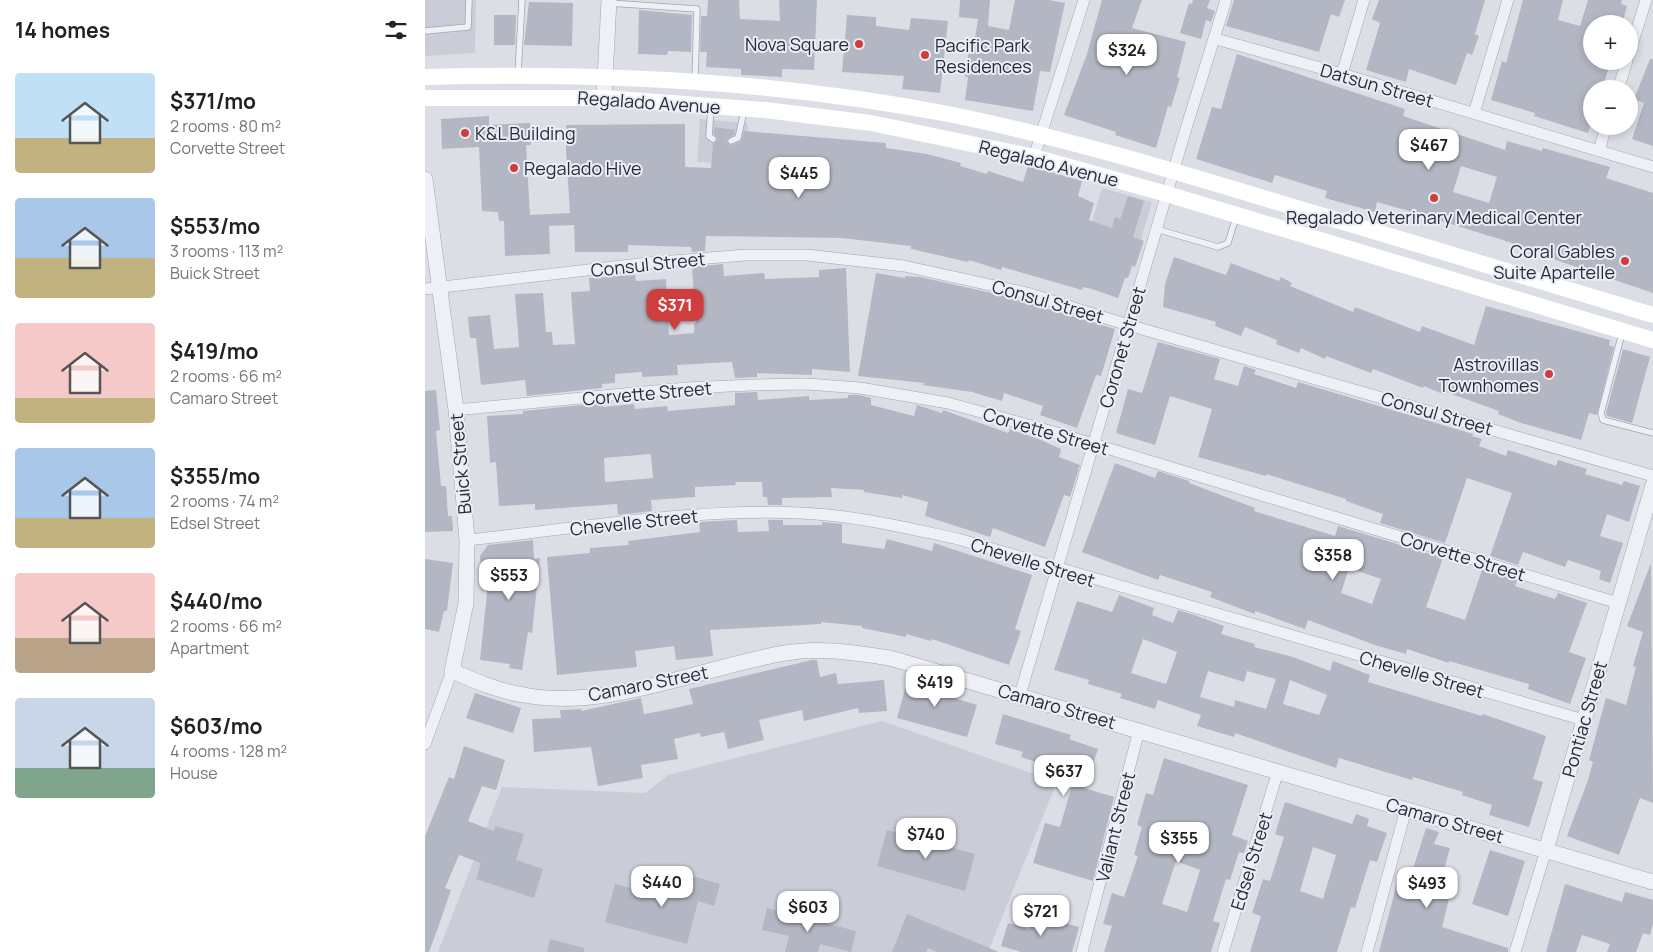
<!DOCTYPE html>
<html lang="en">
<head>
<meta charset="utf-8">
<style>
	body { margin:0; font-family:Manrope,sans-serif; background:#f2f2f2; color:#222; height:100vh; display:flex; flex-direction:column; font-size:19px; white-space:nowrap }
	* { box-sizing:border-box; margin:0 }
	p { font-size:16px; color:#767676 }
	.icon { flex:none; width:28px; height:28px; fill:none; stroke:currentColor; stroke-width:2; stroke-linecap:round; stroke-linejoin:round }
	.map { position:relative; flex:1; overflow:hidden }
	.details { display:flex; flex-direction:column; background:#fff; width:425px }
	.details>* { flex:none }
	.buttons { position:absolute; left:1158px; top:15px; display:grid; gap:10px }
	.buttons a { display:grid; place-items:center; width:55px; height:55px; border-radius:50%; background:#fff; box-shadow:0 2px 8px #0003; font-size:25px }
	.price { position:absolute; translate:-50% -42px; padding:0 11px; border-radius:10px; background:#fff; color:#222; font-size:16px; line-height:32px; filter:drop-shadow(0 1px 2px #0008) }
	.price::after { content:''; position:absolute; left:50%; top:30px; width:15px; height:11px; margin-left:-8px; background:inherit; clip-path:polygon(0 0,100% 0,50% 100%) }
	.price.active { background:#ce3e3f; color:#fff }
	ul { padding:0; list-style:none }
	li { display:flex; align-items:center; gap:15px; height:125px; padding:0 15px }
	li span { display:grid; place-items:center; flex:none; width:140px; height:100px; border-radius:5px; color:#555 }
	li>.icon { margin-inline-start:auto }
	span .icon { width:60px; height:60px; fill:#fffc; stroke-width:1 }
	li b { font-size:21px }
	h2 { display:flex; justify-content:space-between; align-items:center; height:60px; padding:0 15px; font-size:21px }
	main { display:flex; flex:1; min-height:0 }
	.map>svg:first-child { display:block }
</style>
</head>
<body>
<main>
<section class="details">
<h2>14 homes<svg class="icon" aria-label="filters" viewBox="0 0 24 24"><path d="M4 7h16M4 17h16"/><circle cx="9" cy="7" r="2"/><circle cx="15" cy="17" r="2"/></svg></h2>
<ul>
<li><span style="background:linear-gradient(#bfe0f5 65%,#c2b280 0)"><svg class="icon" aria-label="home" viewBox="0 0 24 24"><path d="M3 11l9-7 9 7M6 9v11h12V9"/></svg></span><div><b>$371/mo</b><p>2 rooms · 80 m²</p><p>Corvette Street</p></div></li>
<li><span style="background:linear-gradient(#a9c7e8 60%,#c2b280 0)"><svg class="icon" aria-label="home" viewBox="0 0 24 24"><path d="M3 11l9-7 9 7M6 9v11h12V9"/></svg></span><div><b>$553/mo</b><p>3 rooms · 113 m²</p><p>Buick Street</p></div></li>
<li><span style="background:linear-gradient(#f6c9c9 75%,#c2b280 0)"><svg class="icon" aria-label="home" viewBox="0 0 24 24"><path d="M3 11l9-7 9 7M6 9v11h12V9"/></svg></span><div><b>$419/mo</b><p>2 rooms · 66 m²</p><p>Camaro Street</p></div></li>
<li><span style="background:linear-gradient(#a9c7e8 70%,#c2b280 0)"><svg class="icon" aria-label="home" viewBox="0 0 24 24"><path d="M3 11l9-7 9 7M6 9v11h12V9"/></svg></span><div><b>$355/mo</b><p>2 rooms · 74 m²</p><p>Edsel Street</p></div></li>
<li><span style="background:linear-gradient(#f6c9c9 65%,#b9a48a 0)"><svg class="icon" aria-label="home" viewBox="0 0 24 24"><path d="M3 11l9-7 9 7M6 9v11h12V9"/></svg></span><div><b>$440/mo</b><p>2 rooms · 66 m²</p><p>Apartment</p></div></li>
<li><span style="background:linear-gradient(#c9d6e8 70%,#7fa58c 0)"><svg class="icon" aria-label="home" viewBox="0 0 24 24"><path d="M3 11l9-7 9 7M6 9v11h12V9"/></svg></span><div><b>$603/mo</b><p>4 rooms · 128 m²</p><p>House</p></div></li>
</ul>
</section>
<div class="map">
<svg width="1228" height="952" viewBox="0 0 1228 952">
	<rect width="100%" height="100%" fill="#dcdee6"/>
	<!-- built -->
	<path fill="#cacdd8" d="M0,0H51L50,53L0,56Z
		M275,119L323,123L320,165L272,162Z
		M677,188L727,202L714,247L664,232Z
		M457,721L632,782L563,952H13L77,787L220,793L243,775Z"/>
	<!-- building -->
	<path fill="#b3b7c3" fill-rule="evenodd" d="M283,0H314L315,19L355,21L354,0H392L389,70L357,69V77L316,75V69L281,67L282,52H275L276,16H282Z
		M535,0H565L563,26L584,30L590,0H624L640,3L625,72L615,71L608,111L540,100L543,77H540L544,50H548L553,19L534,17Z
		M677,0H717L707,28L761,42L752,77L755,78L746,107L743,106L731,148L690,135L691,132L639,115L662,54Z
		M768,0H785L782,8L790,11L786,22L781,20L776,39L755,33L764,3L767,4Z
		M809,0H920L914,17L906,14L894,52L801,26Z
		M954,0H1060L1050,34L1054,36L1047,55L1042,53L1031,85L984,69L981,82L941,70L955,23L947,19Z
		M1098,0H1138L1133,20L1155,26L1163,0H1197L1196,4L1202,6L1197,24H1166V61H1186L1177,89H1166V123L1163,133L1109,116L1110,113L1066,100L1077,61L1081,63Z
		M104,2L148,3L147,46L99,45Z
		M214,10L267,15L266,52L243,51L242,55L213,54Z
		M69,15H91L90,45H69Z
		M422,15L451,17V26L484,30L486,18L523,21L515,93L477,89L479,76L417,72Z
		M812,54L980,109L978,116L1080,150L1082,141L1117,151L1118,148L1185,167L1181,178L1228,193V293L1122,257L1123,254L984,211L952,202L950,212L900,198L902,191L850,175L847,183L771,159L787,107L796,109ZM1036,166L1072,177L1064,203L1028,192Z
		M1225,59H1228V146L1207,139L1219,103L1209,99Z
		M64,116V125L105,123L106,145H101L105,215L145,213L141,151V125L260,124V167L286,168L288,144L293,139L289,134V127L310,130L309,135L301,140L305,146L316,141L319,131L461,143V148L502,154L536,163L535,166L562,174L563,171L598,182L603,166L607,167L657,181L653,196L669,203L664,220L687,228L690,217L695,219L703,196L719,201L708,237L719,241L710,267L707,266L703,278H700L693,298L667,289L658,287L657,290L577,267L576,270L544,260L543,262L486,249V246L417,238L281,236L280,251L267,252L266,247L203,245V252H150L149,225L124,226L125,254L80,256L79,221H74L73,212L57,211L54,147L17,149L16,119Z
		M749,257L801,275L806,263L854,281L856,277L867,283L865,286L928,312L930,307L995,332L997,326L1049,345L1061,306L1185,340L1184,345L1189,347L1172,415L1164,413L1156,440L1096,423L1073,414L1074,411L1021,392L1020,395L999,386L998,388L948,369L946,373L901,356L900,359L876,348L874,353L851,344L852,340L820,327L816,336L790,326L791,322L738,307L740,284Z
		M298,264L299,276L339,273L340,279L394,277V270L421,268L425,372L387,369V375L332,373V377L310,378L307,362L252,365L253,375L217,377V372L190,374V383L177,384V388L102,396L100,380L56,385L51,338H45L43,317L65,315L69,349L94,347L90,294L118,293L121,332H127L128,345L150,344L146,292L165,291L164,278L210,275L211,281L241,279L244,335L269,333V323H271L267,267Z
		M451,273L480,278V276L495,277L580,296L690,329L676,376L671,375L652,428L615,415L618,406L579,393L577,401L547,392L498,385L499,383L433,376Z
		M733,342L795,359L789,379L813,386L819,366L831,370L829,374L871,388L873,382L1048,434L1047,436L1057,439L1054,446L1081,456L1083,450L1131,466L1133,460L1162,469L1160,474L1197,485L1199,481L1215,486L1204,522L1182,514L1175,536L1198,543L1185,583L1174,579L1176,571L1143,560L1140,567L1098,552L1093,565L1065,556L1087,493L1042,478L1020,543L955,523L958,514L921,501V499L841,474V476L773,457L787,409L745,396L730,445L691,433L703,389L717,393Z
		M1198,349L1225,357L1207,423L1182,416L1181,413Z
		M11,390L15,430L11,431L16,486H21L23,516H27L28,531L0,532V391Z
		M332,392L333,400L384,396V400L423,398V395H434L446,398V405L489,416L492,405L517,413L518,410L583,433L585,429L616,440L636,449L634,457L655,465L645,497L639,495L620,547L568,528L565,537L500,516L503,502L477,495V498L439,492V490L406,488L407,497L357,498V505H343L342,497H338L337,482H310L311,485L270,487V497L226,500L227,511L193,515L192,504L110,510V504L74,506L71,462L65,463L62,416L98,414V411L178,403V407L209,404L210,409L242,406L243,411L276,408L310,405V393ZM226,454L228,478L180,482L179,458Z
		M690,463L730,478L733,471L764,481V483L830,508L829,511L910,536L913,526L1018,558L1001,607L1040,620L1057,570L1092,580L1090,586L1130,599L1133,593L1162,603L1144,652L1161,658L1145,704L1103,689L1104,684L1024,661V663L982,649L981,654L950,645L883,620L880,629L830,611V614L785,597L787,592L735,575L733,580L657,552ZM924,568L956,579L947,604L916,593Z
		M312,520L313,532L344,531L343,520H358V525H397V522L417,524V543L459,549L462,539L507,551L509,543L607,575L590,629L596,631L584,665L507,639L506,641L481,634V637L437,628V626L396,622V624L285,630L288,656L251,660L249,646L210,651L212,667L132,675L122,557L165,553V548L204,545L203,541L275,532L274,522Z
		M108,540L109,559L115,558L107,633L103,632L97,670L84,668L85,664L55,660L64,574H56L55,556L63,545Z
		M0,559L28,563L22,611H19L14,632L0,629Z
		M1226,563L1228,803L1215,798L1194,855L1142,836L1163,780L1168,762L1164,760L1181,698L1201,705L1211,667L1208,666L1218,632L1202,626Z
		M694,595L729,608L727,615L748,623L753,610L769,615L799,626L796,634L830,644L829,647L868,657L905,671L908,661L945,675L943,682L1057,716L1058,714L1121,736L1108,779L1118,782L1104,827L1064,815L1067,805L1037,795L1038,792L988,777L987,780L914,758L911,768L810,733L809,737L772,726L776,715L733,700L730,709L695,698L697,694L663,684L664,680L629,670L652,601L687,612ZM718,639L752,652L741,684L706,673ZM783,671L819,682L822,671L851,679L841,709L810,700L809,707L775,697ZM865,680L902,695L894,715L858,704Z
		M387,660H392L395,677L411,673L413,684L459,680L462,711L434,713L433,708L379,721L377,710L334,720L339,740L303,749L299,732L276,737L275,733L249,739L253,759L216,765L218,778L173,786L166,747L109,752L107,719L136,718L135,710L156,709V711L216,698L219,714L236,711L268,704L264,689Z
		M484,675L515,684L513,693L552,705L542,737L472,718Z
		M50,693L96,708L88,733L41,718Z
		M578,714L646,735L644,739L673,749L659,788L689,797L668,881L608,863L620,823L635,827L650,775L596,757L598,752L570,744Z
		M39,746L80,760L71,790L57,786L43,821L69,831L70,826L99,834L91,860L118,869L109,898L51,879L56,863L34,855L20,888L26,890L14,925L4,952H0V836L24,777L29,779Z
		M739,758L823,785L807,835L823,841L819,853L814,852L805,880L801,879L788,921L795,923L786,952H679L687,926L678,924L687,893L699,897L713,856L709,855L717,827L712,825L721,793L728,795ZM751,861L775,870L762,912L737,904Z
		M860,802L927,824L931,814L944,819L942,826L962,833L952,862L945,860L930,908L926,907L912,952H825L836,916L827,913L838,879L845,881L859,837L850,834ZM888,847L911,855L898,899L875,891Z
		M1001,828L1014,832L1009,844L1025,848L1014,888L1026,891L1017,927L1083,948V952H954L974,876L980,878L983,867L988,869Z
		M462,830L550,854L540,891L452,866Z
		M1065,850L1100,861L1083,916L1047,904Z
		M257,873L295,884L289,906L273,901L262,944L180,922L190,884L249,899Z
		M1140,884L1197,902L1200,892L1228,900V924L1225,935L1218,933L1211,952H1182L1185,944L1157,935L1151,952H1121Z
		M342,908L431,931L426,952L395,944L393,952H360L364,936L337,930Z
		M482,914L574,952H512L503,948L501,952H467Z
		M609,915L654,927L647,952H596L576,946L583,923L605,929Z
		M125,939L159,948V952H122Z"/>
	<g fill="none" stroke-linecap="round" stroke-linejoin="round">
		<!-- service casing -->
		<g stroke="#a2a5b0" stroke-width="7">
			<path id="service" d="M184,3L272,9L270,81
				M0,31L43,27L44,0
				M93,74L97,0
				M286,108L284,136L288,139
				M306,141L313,138L319,111
				M731,229L793,247L803,243L811,217
				M1197,333L1176,413L1178,420L1228,433"/>
		</g>
		<!-- minor casing -->
		<g stroke="#a2a5b0" stroke-width="12">
			<path id="minor" d="M791,39L917,74L1228,167
				M1204,55L1221,0
				M917,74L939,0
				M1193,89L1202,61
				M1049,113L1083,0
				M1174,151L1181,126
				M609,157L659,0
				M0,289L223,263L320,255H382L479,266L602,293L703,325L1228,476
				M31,410L261,388L327,385L382,384L435,388L523,403L632,433L1193,603
				M42,540C150,529 266,508 375,513C429,515 481,528 533,539L1159,720
				M595,695L759,135L801,0
				M0,744L27,671
				M657,952L714,730
				M798,952L853,771
				M942,952L981,809
				M1090,952L1121,850"/>
		</g>
		<!-- tertiary casing -->
		<g stroke="#a2a5b0" stroke-width="16">
			<path id="tertiary" d="M179,98L184,0
				M0,179L31,410L42,540L41,603L27,671C50,681 73,691 99,695C181,711 278,667 360,653C395,647 430,653 465,658L1228,882
				M1121,850L1228,485"/>
		</g>
		<!-- service -->
		<use href="#service" stroke="#eef0f5" stroke-width="5.5"/>
		<!-- minor -->
		<use href="#minor" stroke="#eef0f5" stroke-width="11"/>
		<!-- tertiary -->
		<use href="#tertiary" stroke="#eef0f5" stroke-width="15"/>
		<!-- secondary -->
		<path stroke="#fff" stroke-width="16" d="M0,77C174,72 351,81 523,114C638,137 752,172 865,206C986,242 1107,279 1228,315
			M0,98H179L340,110L446,123L609,157L742,194L1228,340"/>
	</g>
	<!-- markers -->
	<g fill="#ce3e3f" stroke="#ebedf4" stroke-width="2">
		<circle cx="434" cy="44" r="5"/>
		<circle cx="500" cy="55" r="5"/>
		<circle cx="40" cy="133" r="5"/>
		<circle cx="89" cy="168" r="5"/>
		<circle cx="1009" cy="198" r="5"/>
		<circle cx="1200" cy="261" r="5"/>
		<circle cx="1124" cy="374" r="5"/>
	</g>
	<g text-anchor="middle" dominant-baseline="central" stroke-width="4" stroke-linejoin="round" paint-order="stroke">
		<!-- poi labels -->
		<g font-size="18" fill="#262b3c" stroke="#ebedf4" text-anchor="end">
			<text x="424" y="44">Nova Square</text>
			<text x="510" y="45" text-anchor="start">Pacific Park<tspan x="510" dy="21">Residences</tspan></text>
			<text x="50" y="133" text-anchor="start">K&amp;L Building</text>
			<text x="99" y="168" text-anchor="start">Regalado Hive</text>
			<text x="1009" y="217" text-anchor="middle">Regalado Veterinary Medical Center</text>
			<text x="1190" y="251">Coral Gables<tspan x="1190" dy="21">Suite Apartelle</tspan></text>
			<text x="1114" y="364">Astrovillas<tspan x="1114" dy="21">Townhomes</tspan></text>
		</g>
		<!-- street labels -->
		<g font-size="18" fill="#262b3c" stroke="#ebedf4">
			<text transform="translate(952 85) rotate(16)">Datsun Street</text>
			<text transform="translate(224 102) rotate(4)">Regalado Avenue</text>
			<text transform="translate(624 163) rotate(14)">Regalado Avenue</text>
			<text transform="translate(223 264) rotate(-6)">Consul Street</text>
			<text transform="translate(623 301) rotate(16)">Consul Street</text>
			<text transform="translate(697 347) rotate(-74)">Coronet Street</text>
			<text transform="translate(222 393) rotate(-5)">Corvette Street</text>
			<text transform="translate(1012 413) rotate(16)">Consul Street</text>
			<text transform="translate(621 431) rotate(16)">Corvette Street</text>
			<text transform="translate(35 464) rotate(-95)">Buick Street</text>
			<text transform="translate(209 522) rotate(-6)">Chevelle Street</text>
			<text transform="translate(1038 556) rotate(17)">Corvette Street</text>
			<text transform="translate(608 562) rotate(17)">Chevelle Street</text>
			<text transform="translate(997 674) rotate(16)">Chevelle Street</text>
			<text transform="translate(223 683) rotate(-11)">Camaro Street</text>
			<text transform="translate(632 706) rotate(16)">Camaro Street</text>
			<text transform="translate(1159 719) rotate(-74)">Pontiac Street</text>
			<text transform="translate(1020 820) rotate(16)">Camaro Street</text>
			<text transform="translate(690 827) rotate(-76)">Valiant Street</text>
			<text transform="translate(826 861) rotate(-73)">Edsel Street</text>
		</g>
	</g>
</svg>
<div class="buttons">
<a>+</a>
<a>−</a>
</div>
<b class="price" style="left:702px;top:76px">$324</b>
<b class="price" style="left:1004px;top:171px">$467</b>
<b class="price" style="left:374px;top:199px">$445</b>
<b class="price active" style="left:250px;top:331px">$371</b>
<b class="price" style="left:908px;top:581px">$358</b>
<b class="price" style="left:84px;top:601px">$553</b>
<b class="price" style="left:510px;top:708px">$419</b>
<b class="price" style="left:639px;top:797px">$637</b>
<b class="price" style="left:501px;top:860px">$740</b>
<b class="price" style="left:754px;top:864px">$355</b>
<b class="price" style="left:237px;top:908px">$440</b>
<b class="price" style="left:1002px;top:909px">$493</b>
<b class="price" style="left:383px;top:933px">$603</b>
<b class="price" style="left:616px;top:937px">$721</b>
</div>
</main>
</body>
</html>
